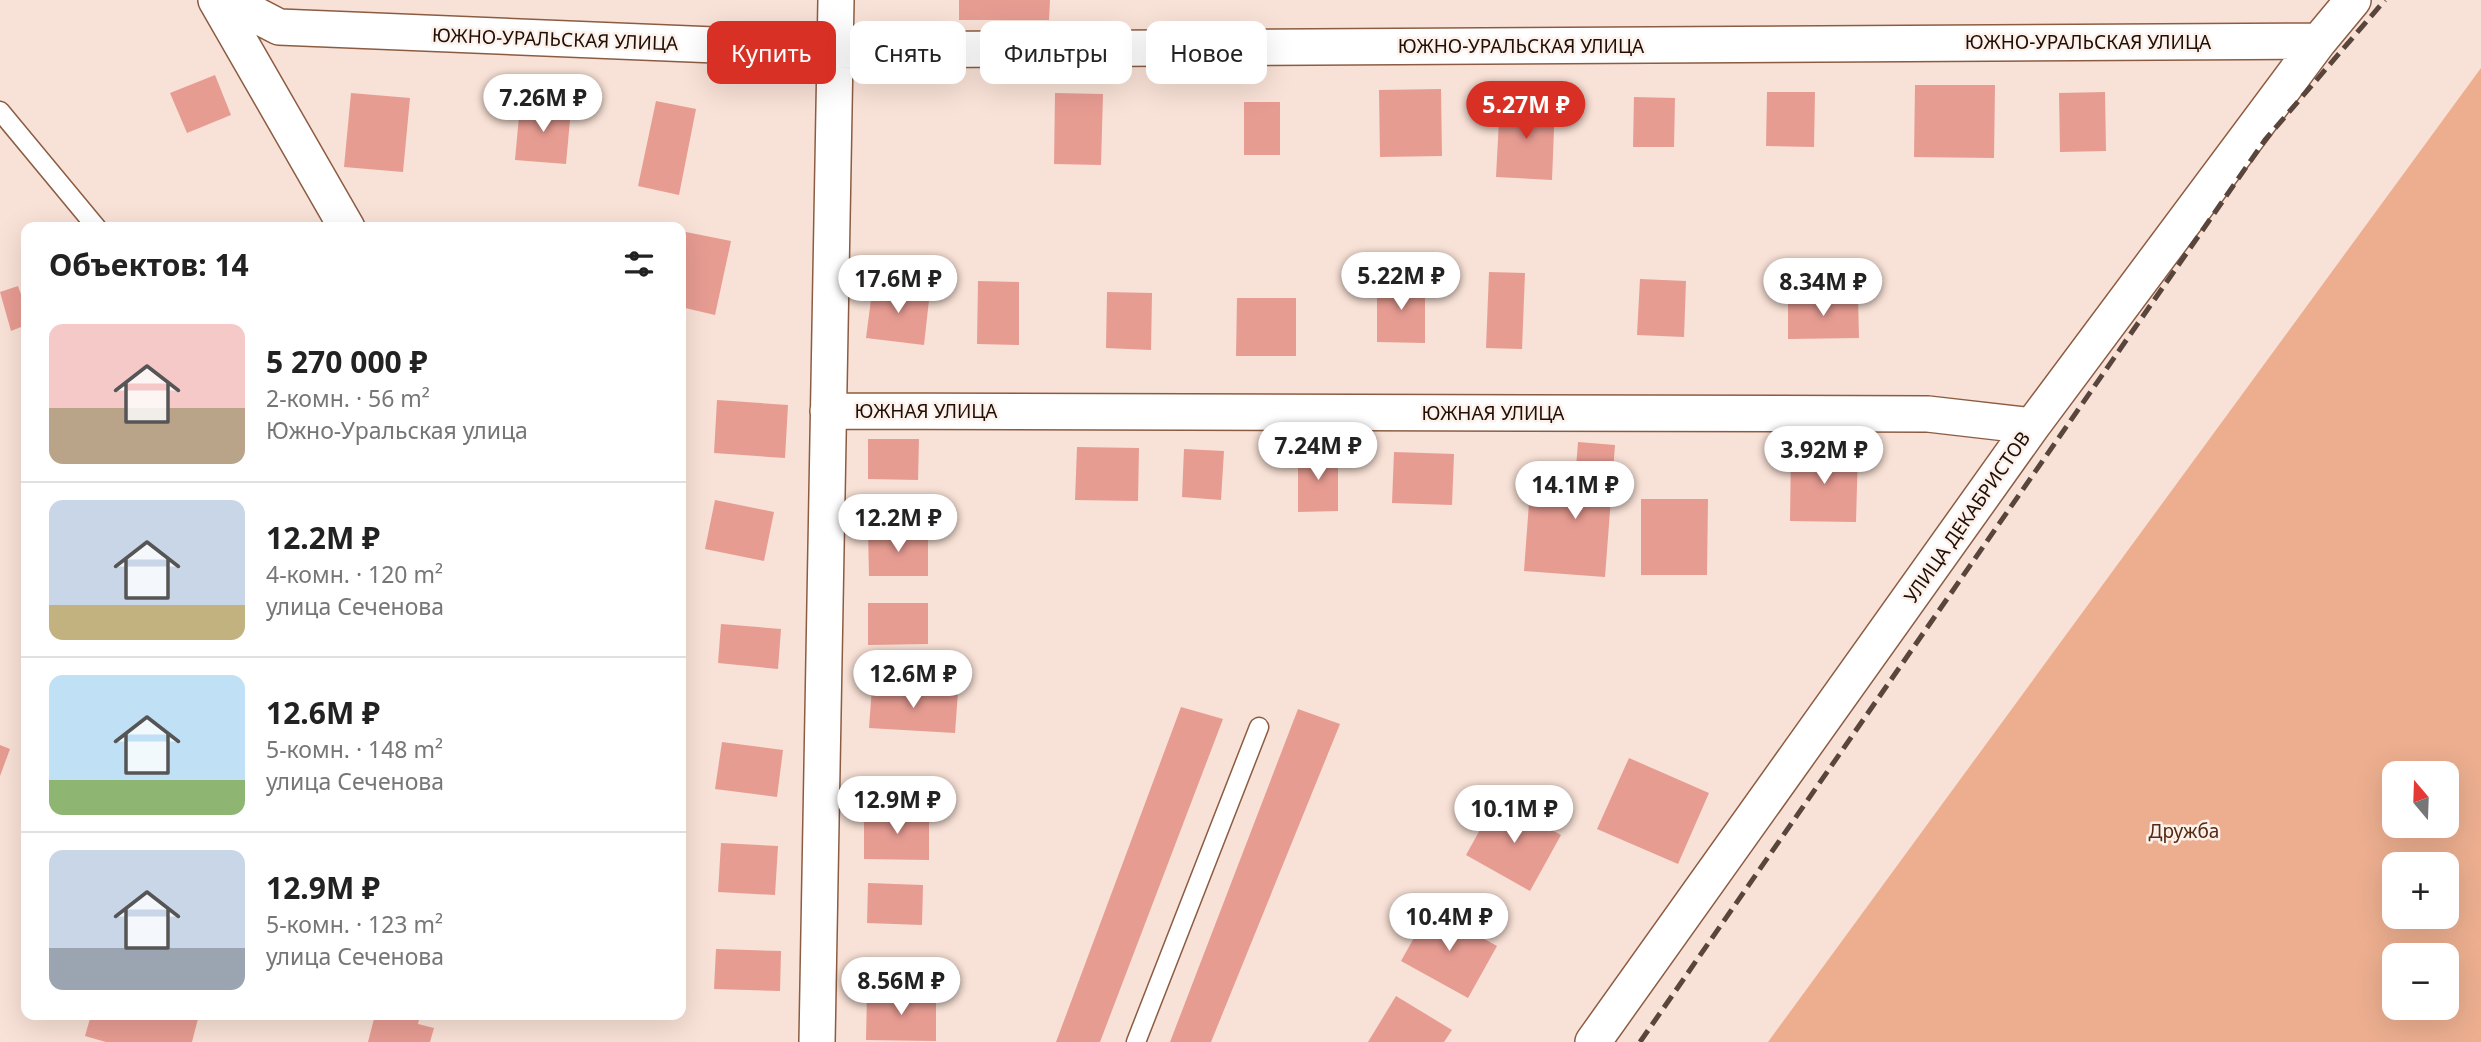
<!DOCTYPE html>
<html lang="ru">
<head>
<meta charset="utf-8">
<style>
	body { margin:0; font-family:"Noto Sans",sans-serif; background:#f6f6f6; color:#222; height:100vh; display:flex; flex-direction:column; font-size:26px; white-space:nowrap }
	* { box-sizing:border-box; margin:0 }
	p { font-size:23px; color:#767676 }
	.icon { flex:none; width:38px; height:38px; fill:none; stroke:currentColor; stroke-width:2; stroke-linecap:round; stroke-linejoin:round }
	.map { position:relative; flex:1; overflow:hidden }
	.sheet { position:absolute; left:21px; top:222px; width:665px; height:798px; display:flex; flex-direction:column; background:#fff; border-radius:14px; box-shadow:0 7px 28px #0002 }
	.sheet>* { flex:none }
	.guide { position:absolute; left:707px; top:21px; width:665px; height:63px; display:flex; gap:14px }
	.needle { width:46px; rotate:341deg }
	.controls { position:absolute; left:2382px; top:761px; display:grid; gap:14px }
	.controls a { display:grid; place-items:center; width:77px; height:77px; border-radius:14px; background:#fff; box-shadow:0 7px 28px #0002; font-size:35px }
	.price { position:absolute; translate:-50% -60px; padding:0 16px; border-radius:24px; background:#fff; color:#222; font-size:23px; line-height:46px; filter:drop-shadow(0 2px 4px #0008) }
	.price::after { content:''; position:absolute; left:50%; top:42px; width:21px; height:16px; margin-left:-10px; background:inherit; clip-path:polygon(0 0,100% 0,50% 100%) }
	.price.active { background:#d93025; color:#fff }
	ul { padding:0; list-style:none }
	li { display:flex; align-items:center; gap:21px; height:175px; padding:0 28px }
	li+li { border-top:2px solid #e0e0e0 }
	li span { display:grid; place-items:center; flex:none; width:196px; height:140px; border-radius:14px; color:#555 }
	li>.icon { margin-inline-start:auto }
	span .icon { width:84px; height:84px; fill:#fffc; stroke-width:1 }
	li b { font-size:30px }
	h2 { display:flex; justify-content:space-between; align-items:center; height:84px; padding:0 28px; font-size:30px }
	.pill { padding:0 24px; border-radius:14px; background:#fff; box-shadow:0 7px 28px #0002; font-size:24px; line-height:63px }
	.pill.active { background:#d93025; color:#fff }
	.map>svg:first-child { display:block }
</style>
</head>
<body>
<div class="map">
<svg width="2481" height="1042" viewBox="0 0 2481 1042">
	<rect width="100%" height="100%" fill="#f8e1d6"/>
	<!-- green -->
	<path fill="#ecae8f" fill-rule="evenodd" d="M2481,68V1042H1768ZM2394,774H2446V826H2394ZM2394,864H2446V917H2394ZM2394,956H2446V1008H2394Z"/>
	<!-- building -->
	<path fill="#e79c92" d="M959,0H1050L1049,20H959Z
		M215,75L231,115L187,133L170,93Z
		M1915,85H1995L1994,158L1914,157Z
		M1441,89L1442,156L1380,157L1379,90Z
		M1767,92H1815L1814,147L1766,146Z
		M2105,92L2106,151L2060,152L2059,93Z
		M351,93L410,98L403,172L344,167Z
		M1055,93L1103,94L1101,165L1054,164Z
		M1634,97L1675,98L1674,147H1633Z
		M656,101L696,109L679,195L638,186Z
		M1500,101L1555,104L1552,180L1496,177Z
		M1244,102H1280V155H1244Z
		M520,105L571,109L566,164L515,160Z
		M681,231L731,241L715,315L681,307Z
		M1489,272L1525,273L1522,349L1486,348Z
		M1640,279L1686,281L1684,337L1637,335Z
		M978,281L1019,282V345L977,344Z
		M1377,281L1425,282V343L1377,342Z
		M873,284L930,291L924,345L866,338Z
		M18,286L26,308V325L11,331L0,292Z
		M1107,292L1152,293L1151,350L1106,348Z
		M1858,297L1859,338L1788,339V298Z
		M1237,298H1296V356H1236Z
		M717,400L788,405L785,458L714,453Z
		M868,439H919L918,480L868,479Z
		M1578,442L1615,445L1605,577L1524,571L1529,503L1573,506Z
		M1077,447L1139,448L1138,501L1075,500Z
		M1184,449L1224,451L1221,500L1182,497Z
		M1791,449L1858,451L1856,522L1790,521Z
		M1394,452L1454,454L1452,505L1392,503Z
		M1298,453H1338V511L1298,512Z
		M1641,499H1708L1707,575H1641Z
		M715,500L774,512L764,561L705,549Z
		M928,532V576H869L868,533Z
		M868,603H928V644L868,645Z
		M721,624L781,629L778,669L718,663Z
		M872,687L958,692L955,733L869,728Z
		M1181,707L1223,719L1100,1042H1056Z
		M1298,709L1340,724L1211,1042H1170Z
		M722,742L783,750L777,797L715,789Z
		M0,745L10,749L0,776Z
		M1629,758L1709,793L1678,864L1597,829Z
		M1497,799L1561,835L1530,891L1466,855Z
		M864,813H929V860L864,859Z
		M721,843L778,846L775,895L718,892Z
		M868,883L923,885L922,925L867,923Z
		M1430,909L1497,946L1468,998L1401,961Z
		M716,949L781,951L780,991L714,989Z
		M867,993L936,994V1041L866,1040Z
		M1396,996L1452,1030L1444,1042H1368Z
		M91,1015H199L192,1042H106L85,1036Z
		M375,1015H420L418,1024L434,1028L430,1042H368Z"/>
	<g fill="none" stroke-linecap="round" stroke-linejoin="round">
		<!-- service casing -->
		<g stroke="#8c5c42" stroke-width="21">
			<path id="service" d="M0,111L97,228
				M1136,1042L1259,727"/>
		</g>
		<!-- minor casing -->
		<g stroke="#8c5c42" stroke-width="38">
			<path id="minor" d="M216,0L347,228
				M227,0L279,27L836,50L2319,41
				M828,411L1928,414L2032,426
				M817,1042L836,0
				M1593,1042L2032,426L2319,41L2353,0"/>
		</g>
		<!-- service -->
		<use href="#service" stroke="#fff" stroke-width="18"/>
		<!-- minor -->
		<use href="#minor" stroke="#fff" stroke-width="35"/>
		<!-- rail -->
		<path stroke="#59453b" stroke-width="5" stroke-dasharray="14 7" stroke-linecap="butt" d="M1640,1042L2265,140L2385,0"/>
	</g>
	<g text-anchor="middle" dominant-baseline="central" stroke-width="5" stroke-linejoin="round" paint-order="stroke">
		<!-- street labels -->
		<g font-size="19" fill="#210e05" stroke="#fcf1eb">
			<text transform="translate(555 39) rotate(2)">ЮЖНО-УРАЛЬСКАЯ УЛИЦА</text>
			<text x="2088" y="42">ЮЖНО-УРАЛЬСКАЯ УЛИЦА</text>
			<text x="1521" y="46">ЮЖНО-УРАЛЬСКАЯ УЛИЦА</text>
			<text x="926" y="411">ЮЖНАЯ УЛИЦА</text>
			<text x="1493" y="413">ЮЖНАЯ УЛИЦА</text>
			<text transform="translate(1967 517) rotate(-55)">УЛИЦА ДЕКАБРИСТОВ</text>
		</g>
		<!-- park labels -->
		<g font-size="19" fill="#562b13" stroke="#fcf1eb">
			<text x="2184" y="831">Дружба</text>
		</g>
	</g>
</svg>
<div class="controls">
<a><svg class="needle" viewBox="-14 -14 28 28"><path d="M0-13l5 13h-10z" fill="#e53935"/><path d="M0 13l5-13h-10z" fill="#767676"/></svg></a>
<a>+</a>
<a>−</a>
</div>
<b class="price" style="left:543px;top:134px">7.26M ₽</b>
<b class="price active" style="left:1526px;top:141px">5.27M ₽</b>
<b class="price" style="left:1401px;top:312px">5.22M ₽</b>
<b class="price" style="left:898px;top:315px">17.6M ₽</b>
<b class="price" style="left:1823px;top:318px">8.34M ₽</b>
<b class="price" style="left:1318px;top:482px">7.24M ₽</b>
<b class="price" style="left:1824px;top:486px">3.92M ₽</b>
<b class="price" style="left:1575px;top:521px">14.1M ₽</b>
<b class="price" style="left:898px;top:554px">12.2M ₽</b>
<b class="price" style="left:913px;top:710px">12.6M ₽</b>
<b class="price" style="left:897px;top:836px">12.9M ₽</b>
<b class="price" style="left:1514px;top:845px">10.1M ₽</b>
<b class="price" style="left:1449px;top:953px">10.4M ₽</b>
<b class="price" style="left:901px;top:1017px">8.56M ₽</b>
<div class="guide">
<a class="pill active">Купить</a>
<a class="pill">Снять</a>
<a class="pill">Фильтры</a>
<a class="pill">Новое</a>
</div>
<section class="sheet">
<h2>Объектов: 14<svg class="icon" aria-label="filters" viewBox="0 0 24 24"><path d="M4 7h16M4 17h16"/><circle cx="9" cy="7" r="2"/><circle cx="15" cy="17" r="2"/></svg></h2>
<ul>
<li><span style="background:linear-gradient(#f6c9c9 60%,#b9a48a 0)"><svg class="icon" aria-label="home" viewBox="0 0 24 24"><path d="M3 11l9-7 9 7M6 9v11h12V9"/></svg></span><div><b>5 270 000 ₽</b><p>2-комн. · 56 m²</p><p>Южно-Уральская улица</p></div></li>
<li><span style="background:linear-gradient(#c9d6e8 75%,#c2b280 0)"><svg class="icon" aria-label="home" viewBox="0 0 24 24"><path d="M3 11l9-7 9 7M6 9v11h12V9"/></svg></span><div><b>12.2M ₽</b><p>4-комн. · 120 m²</p><p>улица Сеченова</p></div></li>
<li><span style="background:linear-gradient(#bfe0f5 75%,#8fb573 0)"><svg class="icon" aria-label="home" viewBox="0 0 24 24"><path d="M3 11l9-7 9 7M6 9v11h12V9"/></svg></span><div><b>12.6M ₽</b><p>5-комн. · 148 m²</p><p>улица Сеченова</p></div></li>
<li><span style="background:linear-gradient(#c9d6e8 70%,#9aa5b1 0)"><svg class="icon" aria-label="home" viewBox="0 0 24 24"><path d="M3 11l9-7 9 7M6 9v11h12V9"/></svg></span><div><b>12.9M ₽</b><p>5-комн. · 123 m²</p><p>улица Сеченова</p></div></li>
</ul>
</section>
</div>
</body>
</html>
